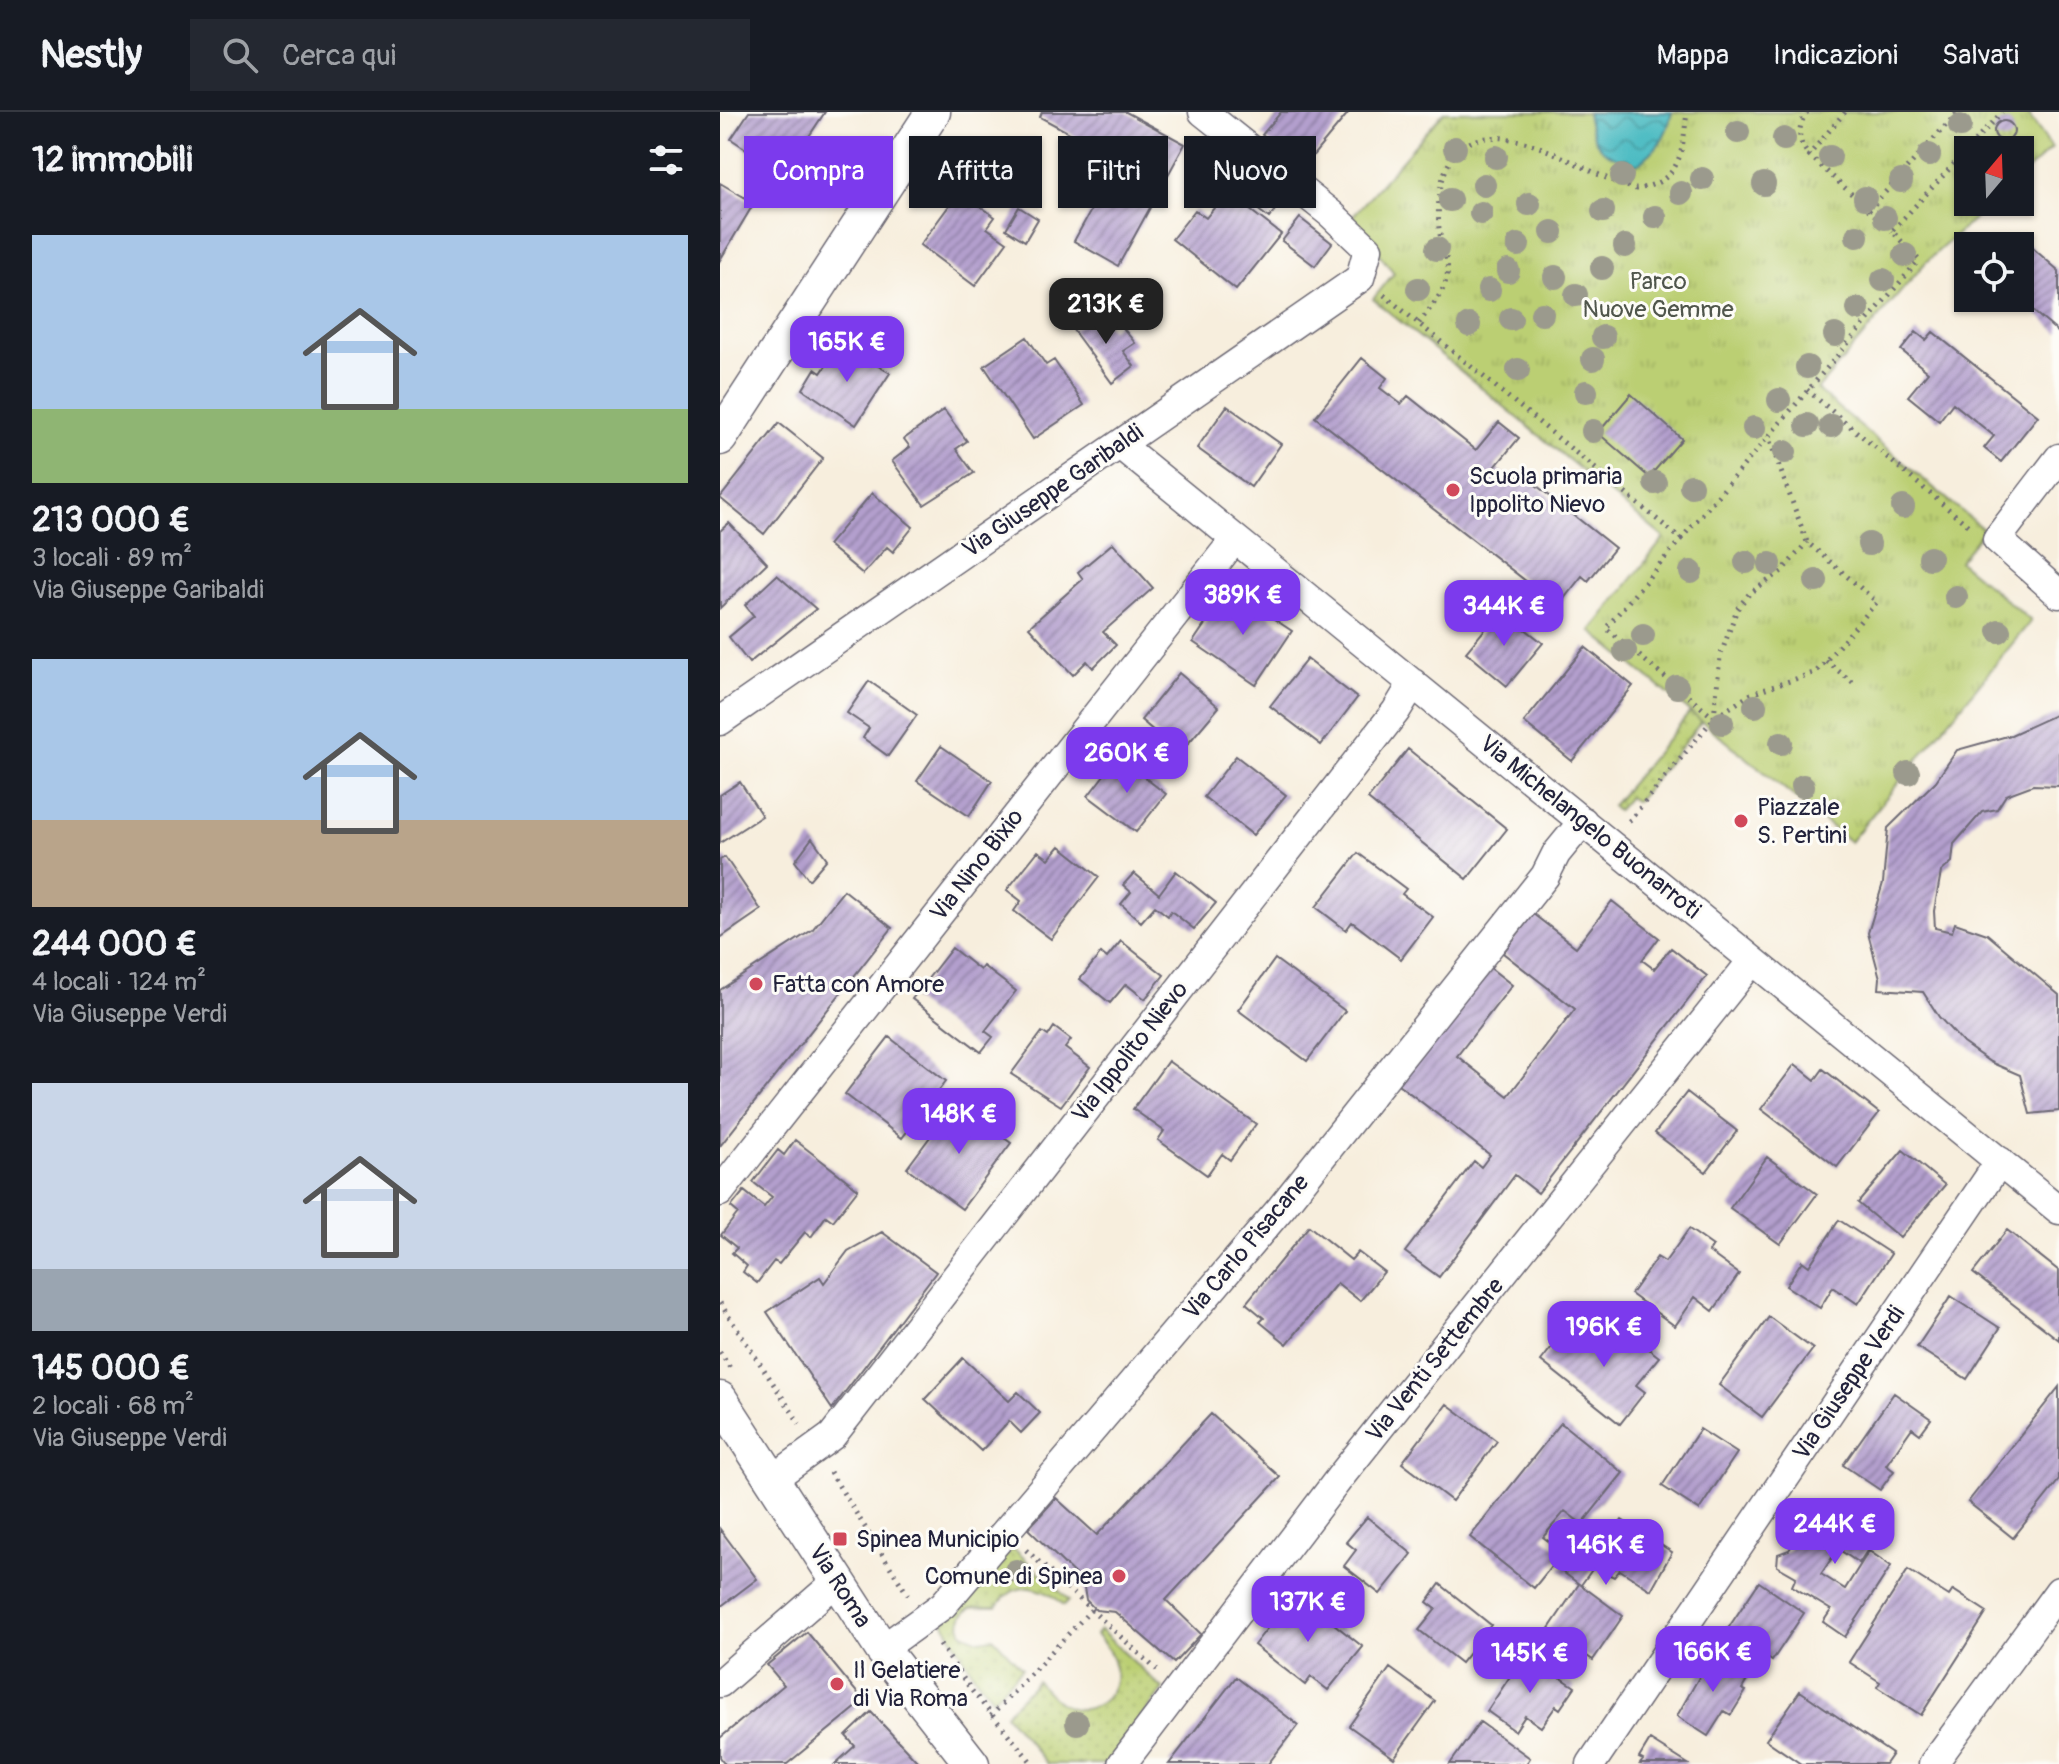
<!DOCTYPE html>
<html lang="it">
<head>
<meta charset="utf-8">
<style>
	body { margin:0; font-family:Pangolin,sans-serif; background:#242831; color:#f1f3f6; height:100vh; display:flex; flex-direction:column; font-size:30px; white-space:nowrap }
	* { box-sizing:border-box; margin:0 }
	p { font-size:26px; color:#9ea1a6 }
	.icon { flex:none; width:44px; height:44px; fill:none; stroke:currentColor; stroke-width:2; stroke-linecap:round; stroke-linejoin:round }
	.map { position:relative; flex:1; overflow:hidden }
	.side { display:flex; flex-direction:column; background:#171b24; width:720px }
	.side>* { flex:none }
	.top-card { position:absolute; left:24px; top:24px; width:760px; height:72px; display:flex; gap:16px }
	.needle { width:52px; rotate:19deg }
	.tools { position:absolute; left:1234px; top:24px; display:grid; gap:16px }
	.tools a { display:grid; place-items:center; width:80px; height:80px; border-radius:0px; background:#171b24; box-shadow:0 2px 6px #0004; font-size:40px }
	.price { position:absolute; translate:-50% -68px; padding:0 18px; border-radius:16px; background:#7c3aed; color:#fff; font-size:26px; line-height:52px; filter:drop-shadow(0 2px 4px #0008) }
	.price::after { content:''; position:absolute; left:50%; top:48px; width:24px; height:18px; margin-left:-12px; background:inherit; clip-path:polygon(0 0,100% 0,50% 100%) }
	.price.selected { background:#222; color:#fff }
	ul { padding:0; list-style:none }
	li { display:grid; align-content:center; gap:16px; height:424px; padding:0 32px }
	li span { display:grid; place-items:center; height:248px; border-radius:0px; color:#555 }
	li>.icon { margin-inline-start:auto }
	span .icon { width:144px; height:144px; fill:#fffc; stroke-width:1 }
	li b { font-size:34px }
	h2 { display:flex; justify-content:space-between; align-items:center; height:96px; padding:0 32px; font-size:34px }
	.tag { padding:0 28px; border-radius:0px; background:#171b24; box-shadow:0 2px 6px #0004; font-size:28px; line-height:72px }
	.tag.selected { background:#7c3aed; color:#fff }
	header { display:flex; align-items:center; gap:48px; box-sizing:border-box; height:112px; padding:0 40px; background:#171b24; border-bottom:2px solid #363941 }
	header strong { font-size:38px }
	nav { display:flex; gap:44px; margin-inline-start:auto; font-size:28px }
	.search { width:560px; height:72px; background:#242831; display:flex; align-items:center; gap:20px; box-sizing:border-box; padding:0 28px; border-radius:0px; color:#9ea1a6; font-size:30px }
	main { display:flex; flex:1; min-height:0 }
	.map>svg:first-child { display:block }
</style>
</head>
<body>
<header>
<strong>Nestly</strong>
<div class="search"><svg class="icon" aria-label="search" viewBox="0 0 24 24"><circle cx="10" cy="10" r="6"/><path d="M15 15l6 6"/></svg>Cerca qui</div>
<nav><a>Mappa</a><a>Indicazioni</a><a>Salvati</a></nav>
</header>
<main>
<section class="side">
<h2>12 immobili<svg class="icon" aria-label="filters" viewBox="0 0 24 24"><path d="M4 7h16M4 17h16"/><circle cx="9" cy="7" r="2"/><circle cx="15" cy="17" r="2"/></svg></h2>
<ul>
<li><span style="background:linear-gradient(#a9c7e8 70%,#8fb573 0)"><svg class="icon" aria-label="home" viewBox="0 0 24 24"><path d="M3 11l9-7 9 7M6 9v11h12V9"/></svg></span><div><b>213 000 €</b><p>3 locali · 89 m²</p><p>Via Giuseppe Garibaldi</p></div></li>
<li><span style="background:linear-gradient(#a9c7e8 65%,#b9a48a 0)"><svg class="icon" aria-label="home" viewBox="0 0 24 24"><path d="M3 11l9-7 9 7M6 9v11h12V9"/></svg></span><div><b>244 000 €</b><p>4 locali · 124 m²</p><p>Via Giuseppe Verdi</p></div></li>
<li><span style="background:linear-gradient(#c9d6e8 75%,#9aa5b1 0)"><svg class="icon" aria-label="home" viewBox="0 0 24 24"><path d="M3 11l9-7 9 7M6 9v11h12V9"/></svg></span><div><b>145 000 €</b><p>2 locali · 68 m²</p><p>Via Giuseppe Verdi</p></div></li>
</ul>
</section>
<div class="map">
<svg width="1339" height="1652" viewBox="0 0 1339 1652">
	<defs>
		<pattern id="grass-dots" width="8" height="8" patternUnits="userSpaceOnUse" patternTransform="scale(2)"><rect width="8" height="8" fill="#bbcf73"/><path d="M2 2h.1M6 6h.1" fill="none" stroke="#a0b164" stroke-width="1.8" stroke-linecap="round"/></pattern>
		<pattern id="park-tufts" width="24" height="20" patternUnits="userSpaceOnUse" patternTransform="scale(2)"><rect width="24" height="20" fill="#bbcf73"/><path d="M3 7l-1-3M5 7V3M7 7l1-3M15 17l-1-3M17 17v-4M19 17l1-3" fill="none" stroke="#a0b164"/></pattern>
		<pattern id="water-waves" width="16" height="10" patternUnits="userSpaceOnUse" patternTransform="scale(2)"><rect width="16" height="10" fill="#4cbbc2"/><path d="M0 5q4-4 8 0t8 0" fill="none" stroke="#3f989f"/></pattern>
		<pattern id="building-hatch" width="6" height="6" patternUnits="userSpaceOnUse" patternTransform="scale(2)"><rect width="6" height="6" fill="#b39fcd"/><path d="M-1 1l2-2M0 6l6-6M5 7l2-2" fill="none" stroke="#9181a8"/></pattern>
	</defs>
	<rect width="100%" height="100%" fill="#fdfcf7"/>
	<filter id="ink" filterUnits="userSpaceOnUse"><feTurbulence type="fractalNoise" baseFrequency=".0125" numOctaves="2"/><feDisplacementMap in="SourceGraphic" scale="16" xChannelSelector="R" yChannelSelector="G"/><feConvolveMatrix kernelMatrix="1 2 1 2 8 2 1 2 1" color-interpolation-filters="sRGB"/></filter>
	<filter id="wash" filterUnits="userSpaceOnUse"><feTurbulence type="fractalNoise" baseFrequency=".006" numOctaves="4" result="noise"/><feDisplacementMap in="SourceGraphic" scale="32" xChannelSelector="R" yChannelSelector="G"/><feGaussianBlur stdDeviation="1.8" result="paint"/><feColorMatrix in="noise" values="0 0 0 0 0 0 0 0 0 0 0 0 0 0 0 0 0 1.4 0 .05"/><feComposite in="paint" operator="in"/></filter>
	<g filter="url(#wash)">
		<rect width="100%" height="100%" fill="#f7eedd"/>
		<!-- grass -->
		<path fill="url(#grass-dots)" stroke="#6e7857" stroke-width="2" d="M970,600L982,609L916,690L909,685L897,699L892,694Z
			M293,1436L349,1488L344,1493C323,1474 295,1466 277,1495C260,1496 243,1490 240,1513L243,1521L259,1528L274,1526L302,1556L273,1587L256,1566L223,1510Z
			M380,1518L443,1577L388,1652H327L285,1602L317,1569C324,1576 332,1586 340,1591C379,1614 421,1566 376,1523Z"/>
		<!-- park -->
		<path fill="url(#park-tufts)" stroke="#6e7857" stroke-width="2" d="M724,0H1312L1309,4L1332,36L1300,65V38H1248V90H1273L1206,150L1097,278L1264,418L1239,449L1311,509L1130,730L871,519L944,426L653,187L674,161L631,106Z"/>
		<!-- water -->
		<path fill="url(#water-waves)" stroke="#376e7e" stroke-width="2" d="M952,0C947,24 937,39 917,52C883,44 873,36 867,1Z"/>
		<g id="blocks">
			<!-- building -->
			<path fill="url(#building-hatch)" d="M29,0H105L64,62L11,27Z
				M322,0H406L465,32L398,154L354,129L385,73L354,56L368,31L320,5Z
				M561,0H629L581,58L542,23Z
				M1274 19a10 10 0 1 1 20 0a10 10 0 1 1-20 0Z
				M487,36L506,50L498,62L476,47Z
				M0,71L34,91L0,148Z
				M240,79L275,105L267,116L287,130L255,174L200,133Z
				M507,80L561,122L516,178L452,127L475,98L486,106Z
				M548,81L560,91L549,106L536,96Z
				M299,95L318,107L305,129L286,117Z
				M580,106L612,131L595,154L562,129Z
				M1300,125L1339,159V221L1300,188V134H1292Z
				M377,200L391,217L399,211L415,231L403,239L414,254L392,271L353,218Z
				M1196,220L1206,228L1213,220L1318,304L1281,350L1264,336L1274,324L1233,291L1219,309L1188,284L1208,260L1181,238Z
				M307,225L326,253L334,248L364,293L313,327L264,254Z
				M121,232L170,261L136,313L83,277L95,257L101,261Z
				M642,246L667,266L660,276L681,292L688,284L756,338L779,310L799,326L775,355L795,370L802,362L895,436L868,469L862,464L838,494L595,305Z
				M911,282L962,327L929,365L878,321Z
				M507,294L561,332L531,375L477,336Z
				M224,298L247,329L236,337L254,361L204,393L172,349L190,335L184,327Z
				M59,311L103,346L44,422L0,386Z
				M152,381L193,415L173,440L167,435L143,462L108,433Z
				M9,411L47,451L0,496V419Z
				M393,431L433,476L383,520L396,533L373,556L367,549L353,563L309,515L363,467L358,460Z
				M57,463L96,497L29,551L9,525L34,504L25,493Z
				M509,477L572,519L536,573L473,530Z
				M781,498L823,531L787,574L746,540Z
				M865,535L913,574L852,649L804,610Z
				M587,547L637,586L601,633L550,594Z
				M459,561L499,595L460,641L421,608Z
				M149,569L197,603L168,644L143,626L149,616L127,601Z
				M1339,601V674L1313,673L1286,683L1277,697L1262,700L1234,732L1232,750L1221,760L1214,799L1215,816L1232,820L1235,811L1267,822L1339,883V999L1310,1002L1300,963L1270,950L1243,931L1219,905L1203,880L1159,877L1160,866L1148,821L1163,771L1168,716L1216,669L1237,638L1291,623Z
				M221,634L272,669L249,704L197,669Z
				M688,637L787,717L747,767L648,687Z
				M516,644L566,683L533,723L484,685Z
				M398,645L446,682L416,720L368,684Z
				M20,670L42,704L0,731V683Z
				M92,726L107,747L89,768L75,749Z
				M340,734L379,765L331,827L294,799L301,789L287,778L318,739L329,747Z
				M638,741L686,777L682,782L713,805L681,847L632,810L626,818L596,795Z
				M5,745L41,798L0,826V748Z
				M456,759L496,791L474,817L451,799L448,804L435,794L421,810L401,792L411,780L403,773L414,761L439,782Z
				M124,778L172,816L0,1034V878L92,818Z
				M892,789L939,826L922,848L934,857L951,836L987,864L818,1081L795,1063L719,1165L685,1140L754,1049L761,1055L770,1043L678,972L769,855L792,873L737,944L788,984L855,897L783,841L813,802L856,835Z
				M401,829L444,863L425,887L406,872L390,891L360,867L381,841L387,846Z
				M232,836L260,858L263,854L296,879L265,919L273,925L261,940L192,887Z
				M555,847L625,899L587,949L518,898Z
				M334,915L351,928L345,936L370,955L341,994L291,962L322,920L328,924Z
				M169,925L226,969L182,1026L125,982Z
				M448,949L536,1012L510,1048L502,1042L487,1063L438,1028L444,1019L413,997Z
				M1075,952L1095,968L1103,957L1159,1001L1117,1055L1041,997Z
				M967,980L1017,1019L986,1060L935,1021Z
				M236,990L291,1031L242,1097L187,1056Z
				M75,1028L138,1077L113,1109L106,1104L91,1125L85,1120L59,1152L54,1149L37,1171L23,1160L27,1154L12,1141L17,1136L1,1123L18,1101L11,1095L24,1079L44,1095L52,1085L33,1070L58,1038L64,1043Z
				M1183,1038L1225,1073L1180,1126L1138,1091Z
				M1047,1045L1097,1082L1060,1132L1010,1096Z
				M1119,1108L1171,1142L1138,1192L1113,1175L1100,1196L1066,1174L1082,1149L1089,1154Z
				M589,1114L631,1148L638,1140L664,1160L640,1189L617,1171L567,1232L540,1210L544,1206L526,1191Z
				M969,1117L993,1134L989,1140L1019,1162L993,1199L975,1185L955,1214L911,1182L937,1145L945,1150Z
				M1287,1118L1339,1159V1228L1253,1161Z
				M162,1120L216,1160L112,1297L47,1200L100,1165L104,1171L128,1139Z
				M1231,1184L1280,1216L1247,1267L1197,1235Z
				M1049,1205L1093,1237L1042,1305L999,1273Z
				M894,1210L939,1245L916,1273L925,1280L900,1312L821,1249L845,1218L871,1239Z
				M243,1246L289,1289L298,1280L320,1301L301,1321L289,1309L261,1339L205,1287Z
				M1339,1275V1368L1293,1426L1248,1390Z
				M1174,1281L1211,1307L1200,1322L1192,1316L1166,1353L1174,1359L1160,1378L1123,1353Z
				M727,1292L777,1329L732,1389L682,1351Z
				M491,1302L560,1365L446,1488L481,1522L454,1551L395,1500L376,1498L366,1488L363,1470L308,1417L336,1386L377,1423Z
				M841,1311L903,1361L862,1412L845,1399L823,1425L843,1440L814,1476L750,1425Z
				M980,1317L1017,1341L979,1398L942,1374Z
				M1101,1394L1131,1414L1138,1405L1160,1419L1139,1451L1118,1437L1101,1462L1125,1477L1149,1439L1171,1454L1125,1525L1103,1510L1111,1498L1072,1474L1076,1465L1057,1454L1058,1442L1069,1438L1087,1411L1086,1400Z
				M647,1405L692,1442L660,1482L624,1454L636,1438L626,1430Z
				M902,1408L952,1440L931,1478L900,1458L894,1465L874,1455L861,1473L903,1504L873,1548L828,1518L859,1472L840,1458L854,1440L872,1453Z
				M0,1417L37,1467L0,1495Z
				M1188,1458L1229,1484L1233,1478L1267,1500L1201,1603L1157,1575L1160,1570L1129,1550Z
				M1039,1470L1084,1501L1052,1549L1007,1518Z
				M720,1472L771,1513L741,1551L699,1518L716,1497L707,1490Z
				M575,1481L643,1535L608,1578L591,1565L585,1573L534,1533Z
				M87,1520L144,1589L67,1652H5L0,1645V1626L64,1573L47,1553Z
				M984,1537L1029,1565L1022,1577L1026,1579L1011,1603L1004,1599L988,1624L957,1604L986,1553L977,1548Z
				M805,1542L855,1575L840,1597L836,1594L821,1615L805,1604L795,1619L767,1599Z
				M670,1556L715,1589L674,1646L629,1614Z
				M516,1565L578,1613L548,1652H449Z
				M1080,1579L1172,1642L1165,1652H1081L1046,1628Z
				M151,1600L197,1649L200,1652H115L135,1634L126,1624Z
				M760,1610L810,1646L806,1652H730Z
				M930,1628L968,1652H920L923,1648L919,1646Z"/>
		</g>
	</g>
	<g filter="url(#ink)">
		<use href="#blocks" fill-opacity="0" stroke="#6d6974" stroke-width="2"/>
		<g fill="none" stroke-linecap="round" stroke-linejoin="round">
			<!-- minor casing -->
			<g stroke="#6d6974" stroke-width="31">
				<path id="minor" d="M400,333L1339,1098
					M1339,346L1277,427L1339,482
					M0,609L640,166L648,137L611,102L483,0
					M0,1080L515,427
					M51,1368L112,1324L676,599L693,571
					M162,1537L223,1493L561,1096L825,764L836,742L863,709
					M0,1571L116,1470
					M402,1652L621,1364L1032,849
					M871,1652L1280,1049
					M1213,1652L1339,1479"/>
			</g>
			<!-- tertiary casing -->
			<g stroke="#6d6974" stroke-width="37">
				<path id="tertiary" d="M0,326L213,0
					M0,1287L162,1537L252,1652"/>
			</g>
			<!-- path -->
			<path stroke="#6d6974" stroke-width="5" stroke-dasharray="2 6" stroke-linecap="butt" d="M1087,0C1077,15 1077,30 1089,43
				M1125,0L1089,43L1172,119
				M1149,98L1238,0
				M664,183L961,427L886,516L994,606
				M699,211C709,197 724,182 727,164C730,149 721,132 719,117C715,65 730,16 791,27C835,35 873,65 916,77C962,70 962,40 967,0
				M1087,278L1251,416
				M961,427L1199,148L1172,119L1282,0
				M1106,549L1135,572
				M994,605L1000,545L1017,497L1029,482L1062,459L1087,430
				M909,709L994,606L1031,582L1096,560L1157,490L1087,430L1048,324
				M0,1191L80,1312
				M0,1240L10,1256
				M110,1360L188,1483
				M306,1438L437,1558
				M220,1533L252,1579L313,1652
				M271,1604L371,1498"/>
			<!-- minor -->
			<use href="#minor" stroke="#fff" stroke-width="28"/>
			<!-- tertiary -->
			<use href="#tertiary" stroke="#fff" stroke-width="34"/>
		</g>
		<!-- trees -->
		<g fill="#9b9a8d">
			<circle cx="1240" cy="14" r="12"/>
			<circle cx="1018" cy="20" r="12"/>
			<circle cx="1064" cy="27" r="12"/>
			<circle cx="735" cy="36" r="12"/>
			<circle cx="1209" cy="43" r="12"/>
			<circle cx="776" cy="45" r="12"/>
			<circle cx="1110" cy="45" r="12"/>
			<circle cx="902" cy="64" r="12"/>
			<circle cx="982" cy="67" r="12"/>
			<circle cx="1181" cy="69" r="12"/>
			<circle cx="1044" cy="72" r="12"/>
			<circle cx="764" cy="73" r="12"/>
			<circle cx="961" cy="81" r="12"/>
			<circle cx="1145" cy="86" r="12"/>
			<circle cx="730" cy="88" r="12"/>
			<circle cx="809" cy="92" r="12"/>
			<circle cx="883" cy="99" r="12"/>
			<circle cx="761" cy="101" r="12"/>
			<circle cx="935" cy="105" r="12"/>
			<circle cx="1165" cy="106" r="12"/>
			<circle cx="832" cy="120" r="12"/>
			<circle cx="1137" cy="124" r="12"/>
			<circle cx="798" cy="133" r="12"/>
			<circle cx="905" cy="134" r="12"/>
			<circle cx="717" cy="137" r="12"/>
			<circle cx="1185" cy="143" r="12"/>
			<circle cx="882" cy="156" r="12"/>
			<circle cx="788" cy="159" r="12"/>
			<circle cx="835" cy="165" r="12"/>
			<circle cx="1163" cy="168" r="12"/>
			<circle cx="698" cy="177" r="12"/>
			<circle cx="769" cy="178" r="12"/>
			<circle cx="856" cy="183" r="12"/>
			<circle cx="1138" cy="197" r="12"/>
			<circle cx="822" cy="202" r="12"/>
			<circle cx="791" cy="207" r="12"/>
			<circle cx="749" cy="213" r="12"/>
			<circle cx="1115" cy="223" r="12"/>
			<circle cx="883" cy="225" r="12"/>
			<circle cx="873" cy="247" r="12"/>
			<circle cx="1087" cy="255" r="12"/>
			<circle cx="798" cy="258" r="12"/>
			<circle cx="866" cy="280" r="12"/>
			<circle cx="1059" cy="288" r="12"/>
			<circle cx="1087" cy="313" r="12"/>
			<circle cx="1111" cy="314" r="12"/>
			<circle cx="1034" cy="316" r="12"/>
			<circle cx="873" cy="319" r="12"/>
			<circle cx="1065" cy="340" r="12"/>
			<circle cx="935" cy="371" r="12"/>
			<circle cx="971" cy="374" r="12"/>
			<circle cx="1183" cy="395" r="12"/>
			<circle cx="1149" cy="432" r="12"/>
			<circle cx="1210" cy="446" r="12"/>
			<circle cx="1026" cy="450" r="12"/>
			<circle cx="1050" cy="452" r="12"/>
			<circle cx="971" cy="460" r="12"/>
			<circle cx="1096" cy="469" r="12"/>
			<circle cx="1236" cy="485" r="12"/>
			<circle cx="1279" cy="519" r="12"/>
			<circle cx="923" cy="523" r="12"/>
			<circle cx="905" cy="539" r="12"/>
			<circle cx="957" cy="575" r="12"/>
			<circle cx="1035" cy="594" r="12"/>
			<circle cx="1002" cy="611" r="12"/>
			<circle cx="1061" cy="631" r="12"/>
			<circle cx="1188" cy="661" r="12"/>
			<circle cx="1083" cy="674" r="12"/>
			<circle cx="296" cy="1459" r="12"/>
			<circle cx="357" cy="1611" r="12"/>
		</g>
	</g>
	<!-- markers -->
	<g fill="#d1495b" stroke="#fdfcf7" stroke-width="3">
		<circle cx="733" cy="378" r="8"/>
		<circle cx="1021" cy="709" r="8"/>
		<circle cx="36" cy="872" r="8"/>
		<rect x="112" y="1419" width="16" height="16" rx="4"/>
		<circle cx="399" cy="1464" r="8"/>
		<circle cx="117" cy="1572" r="8"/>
	</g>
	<g text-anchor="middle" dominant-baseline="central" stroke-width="6" stroke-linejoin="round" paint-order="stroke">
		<!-- park labels -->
		<g font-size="24" fill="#50564c" stroke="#fdfcf7">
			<text x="938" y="169">Parco<tspan x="938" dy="28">Nuove Gemme</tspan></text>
		</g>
		<!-- poi labels -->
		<g font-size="24" fill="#22223b" stroke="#fdfcf7" text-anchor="start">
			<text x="749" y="364">Scuola primaria<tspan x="749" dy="28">Ippolito Nievo</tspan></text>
			<text x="1037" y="695">Piazzale<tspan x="1037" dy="28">S. Pertini</tspan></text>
			<text x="52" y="872">Fatta con Amore</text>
			<text x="136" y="1427">Spinea Municipio</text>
			<text x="383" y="1464" text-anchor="end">Comune di Spinea</text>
			<text x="133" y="1558">Il Gelatiere<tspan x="133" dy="28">di Via Roma</tspan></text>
		</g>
		<!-- street labels -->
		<g font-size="24" fill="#22223b" stroke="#fdfcf7">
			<text transform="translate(333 379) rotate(-35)">Via Giuseppe Garibaldi</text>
			<text transform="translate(870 715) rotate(39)">Via Michelangelo Buonarroti</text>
			<text transform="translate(257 753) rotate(-52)">Via Nino Bixio</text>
			<text transform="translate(410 940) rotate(-52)">Via Ippolito Nievo</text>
			<text transform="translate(526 1135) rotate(-50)">Via Carlo Pisacane</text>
			<text transform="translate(715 1248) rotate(-51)">Via Venti Settembre</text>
			<text transform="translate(1129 1271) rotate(-56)">Via Giuseppe Verdi</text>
			<text transform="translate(120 1474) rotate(57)">Via Roma</text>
		</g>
	</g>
</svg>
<div class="tools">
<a><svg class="needle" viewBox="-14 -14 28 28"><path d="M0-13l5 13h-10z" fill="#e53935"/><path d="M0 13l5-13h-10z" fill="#9ea1a6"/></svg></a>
<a><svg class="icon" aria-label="locate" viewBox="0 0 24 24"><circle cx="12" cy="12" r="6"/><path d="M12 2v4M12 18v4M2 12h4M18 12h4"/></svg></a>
</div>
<b class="price selected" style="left:386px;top:234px">213K €</b>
<b class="price" style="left:127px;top:272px">165K €</b>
<b class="price" style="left:523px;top:525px">389K €</b>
<b class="price" style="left:784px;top:536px">344K €</b>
<b class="price" style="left:407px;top:683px">260K €</b>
<b class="price" style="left:239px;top:1044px">148K €</b>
<b class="price" style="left:884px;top:1257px">196K €</b>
<b class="price" style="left:1115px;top:1454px">244K €</b>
<b class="price" style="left:886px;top:1475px">146K €</b>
<b class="price" style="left:588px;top:1532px">137K €</b>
<b class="price" style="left:993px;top:1582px">166K €</b>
<b class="price" style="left:810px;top:1583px">145K €</b>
<div class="top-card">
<a class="tag selected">Compra</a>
<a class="tag">Affitta</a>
<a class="tag">Filtri</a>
<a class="tag">Nuovo</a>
</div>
</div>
</main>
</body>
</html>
